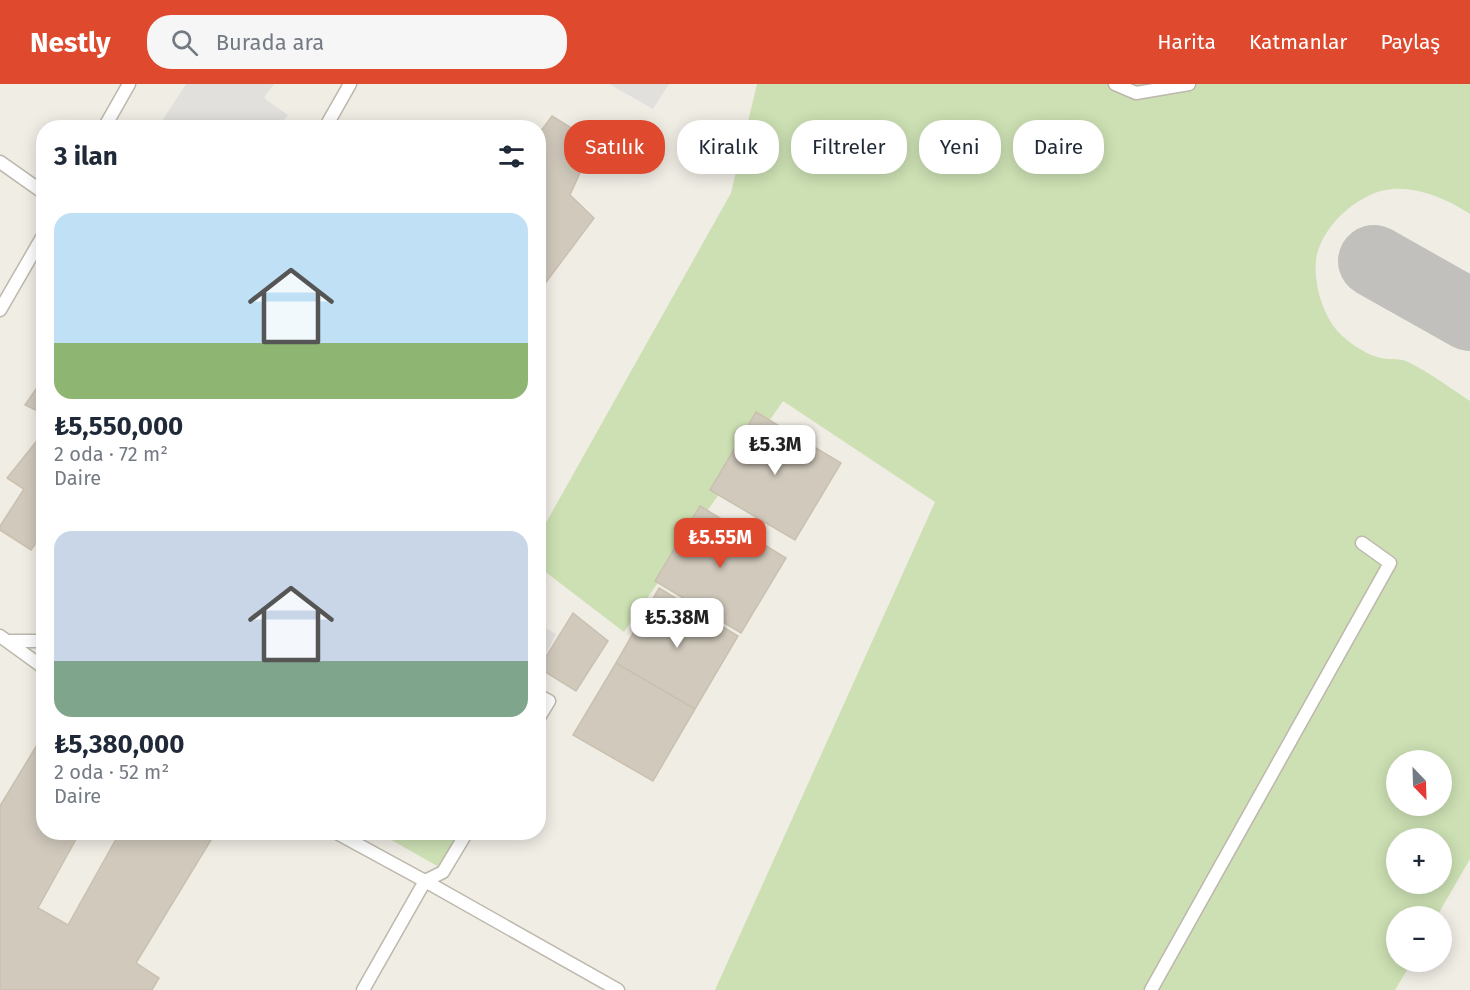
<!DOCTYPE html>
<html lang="tr">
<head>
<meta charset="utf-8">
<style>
	body { margin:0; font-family:"Fira Sans",sans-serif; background:#f6f6f7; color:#1f2937; height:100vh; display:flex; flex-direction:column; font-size:22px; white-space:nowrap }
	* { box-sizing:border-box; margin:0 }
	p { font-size:20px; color:#747a83 }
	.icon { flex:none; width:33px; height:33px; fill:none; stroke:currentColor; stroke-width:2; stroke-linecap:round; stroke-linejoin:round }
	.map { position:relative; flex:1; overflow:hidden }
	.side { position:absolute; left:36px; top:36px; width:510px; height:720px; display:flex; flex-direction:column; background:#fff; border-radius:24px; box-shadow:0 3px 15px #0003 }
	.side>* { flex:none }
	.top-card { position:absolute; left:564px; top:36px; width:570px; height:54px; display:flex; gap:12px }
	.needle { width:39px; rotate:157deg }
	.buttons { position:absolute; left:1386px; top:666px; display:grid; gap:12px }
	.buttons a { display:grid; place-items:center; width:66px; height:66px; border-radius:50%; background:#fff; box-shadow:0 3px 15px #0003; font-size:30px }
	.price { position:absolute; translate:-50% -51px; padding:0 14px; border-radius:12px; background:#fff; color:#222; font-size:20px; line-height:39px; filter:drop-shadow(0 2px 3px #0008) }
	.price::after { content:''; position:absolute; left:50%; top:36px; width:18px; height:14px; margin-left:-9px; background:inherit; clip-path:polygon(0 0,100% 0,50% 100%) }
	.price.active { background:#df492e; color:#fff }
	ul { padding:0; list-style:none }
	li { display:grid; align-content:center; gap:12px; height:318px; padding:0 18px }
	li span { display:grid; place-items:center; height:186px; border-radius:18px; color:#555 }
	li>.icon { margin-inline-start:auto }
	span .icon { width:108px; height:108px; fill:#fffc; stroke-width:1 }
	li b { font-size:26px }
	h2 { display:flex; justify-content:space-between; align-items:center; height:72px; padding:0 18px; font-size:26px }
	.tag { padding:0 21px; border-radius:24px; background:#fff; box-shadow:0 3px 15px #0003; font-size:21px; line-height:54px }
	.tag.active { background:#df492e; color:#fff }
	header { display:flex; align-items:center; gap:36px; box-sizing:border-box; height:84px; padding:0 30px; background:#df492e; color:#fff }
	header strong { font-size:28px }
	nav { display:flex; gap:33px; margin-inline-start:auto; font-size:21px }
	.search { width:420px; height:54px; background:#f6f6f7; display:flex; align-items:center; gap:15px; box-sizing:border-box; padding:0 21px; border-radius:24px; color:#747a83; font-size:22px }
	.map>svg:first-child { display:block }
</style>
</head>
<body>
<header>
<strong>Nestly</strong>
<div class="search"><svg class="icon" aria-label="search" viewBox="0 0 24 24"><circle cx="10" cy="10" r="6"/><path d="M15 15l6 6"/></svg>Burada ara</div>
<nav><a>Harita</a><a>Katmanlar</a><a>Paylaş</a></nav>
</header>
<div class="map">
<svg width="1470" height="906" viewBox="0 0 1470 906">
	<rect width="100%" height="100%" fill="#f0ede5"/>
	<!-- green -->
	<path fill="#cce0b3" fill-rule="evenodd" d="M757,0H1470V130C1449,116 1419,103 1393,105C1361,107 1325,139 1317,170C1312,194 1321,226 1335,244C1344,256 1366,271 1381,274C1389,276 1401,274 1408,278C1429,288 1450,304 1470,317V775L1437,832H1396V878H1412L1395,906H715L935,418L783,317L624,548L539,483L538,453L731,109ZM1396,676H1442V722H1396ZM1396,754H1442V800H1396Z
		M379,749H459L439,783Z"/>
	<!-- parking -->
	<path fill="#e2e0dd" d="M186,0H274L264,14L288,31L278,43H158Z
		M609,0H669L653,25Z
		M539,540L556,550L539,584Z"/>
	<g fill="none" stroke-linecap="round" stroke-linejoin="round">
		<!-- taxiway -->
		<path stroke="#c2c0bc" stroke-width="72" d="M1374,177L1470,231"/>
	</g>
	<!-- building -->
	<path fill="#d0c9bc" stroke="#cac0b0" stroke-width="1.5" d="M552,32L594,58L570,111L594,134L538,209V51Z
		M41,298L44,299V330L25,321Z
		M756,328L841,379L795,456L710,406Z
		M44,348V454L41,452L31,466L0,446V442L24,405L7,394Z
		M700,422L786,474L741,549L655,497Z
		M659,504L738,552L695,625L616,579Z
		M573,529L608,557L576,607L539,584Z
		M616,579L695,625L653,697L573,651Z
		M40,656L44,658V748H80L38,824L68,841L120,748H198L211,756L136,879L159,894L152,906H0V722Z"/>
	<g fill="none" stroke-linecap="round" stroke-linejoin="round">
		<!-- service casing -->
		<g stroke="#bdb7ac" stroke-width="15">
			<path id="service" d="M1115,0L1136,9L1189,0
				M104,44L129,0
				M325,44L350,0
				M0,78L44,109
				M0,226L44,150
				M0,552L44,584
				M7,557H44
				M538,611L549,617L538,635
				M335,748L425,797L363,906
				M425,797L618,906
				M425,797L443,788L467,748
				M1151,906L1390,479L1362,459"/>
		</g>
		<!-- service -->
		<use href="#service" stroke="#fff" stroke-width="12"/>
	</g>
</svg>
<div class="buttons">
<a><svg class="needle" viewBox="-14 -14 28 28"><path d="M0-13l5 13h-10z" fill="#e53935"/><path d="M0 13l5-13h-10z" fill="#747a83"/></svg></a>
<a>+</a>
<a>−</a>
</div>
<b class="price" style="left:775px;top:392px">₺5.3M</b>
<b class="price active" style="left:720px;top:485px">₺5.55M</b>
<b class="price" style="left:677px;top:565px">₺5.38M</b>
<div class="top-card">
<a class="tag active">Satılık</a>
<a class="tag">Kiralık</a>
<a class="tag">Filtreler</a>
<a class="tag">Yeni</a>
<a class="tag">Daire</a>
</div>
<section class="side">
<h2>3 ilan<svg class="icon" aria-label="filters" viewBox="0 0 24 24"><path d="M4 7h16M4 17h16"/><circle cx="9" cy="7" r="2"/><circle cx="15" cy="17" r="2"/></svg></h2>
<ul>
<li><span style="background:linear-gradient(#bfe0f5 70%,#8fb573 0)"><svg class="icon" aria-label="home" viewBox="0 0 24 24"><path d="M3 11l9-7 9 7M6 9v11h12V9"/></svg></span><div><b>₺5,550,000</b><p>2 oda · 72 m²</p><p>Daire</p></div></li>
<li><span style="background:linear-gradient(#c9d6e8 70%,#7fa58c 0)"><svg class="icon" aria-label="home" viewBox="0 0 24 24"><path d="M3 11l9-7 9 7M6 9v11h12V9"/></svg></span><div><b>₺5,380,000</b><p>2 oda · 52 m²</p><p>Daire</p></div></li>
</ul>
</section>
</div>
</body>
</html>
